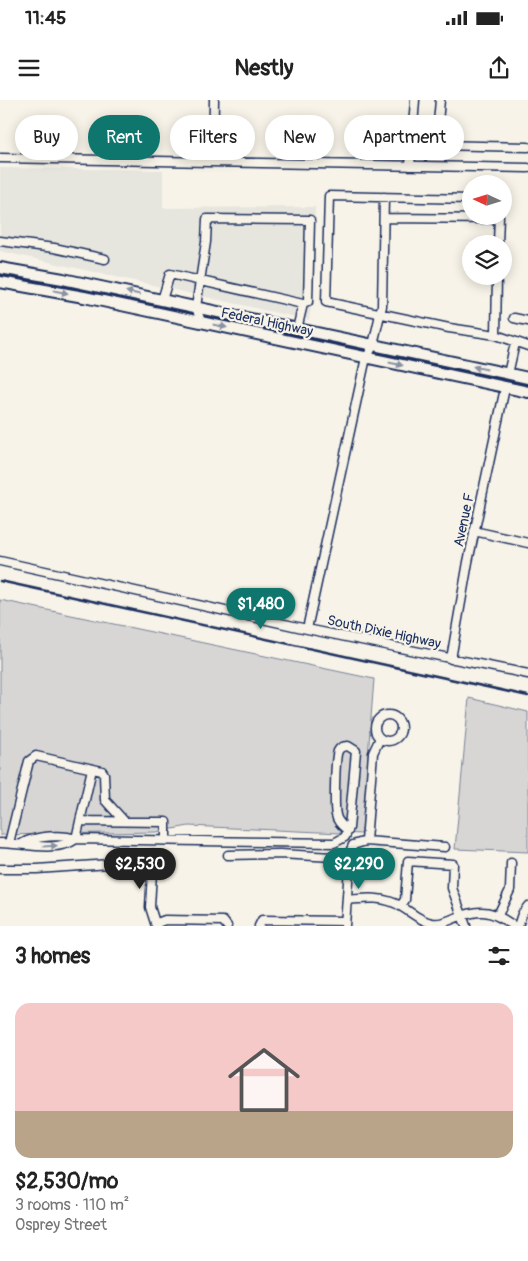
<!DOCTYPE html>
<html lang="en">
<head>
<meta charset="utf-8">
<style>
	body { margin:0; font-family:Pangolin,sans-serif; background:#f2f2f2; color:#222; height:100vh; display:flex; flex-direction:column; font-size:19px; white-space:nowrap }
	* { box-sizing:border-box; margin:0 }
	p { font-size:16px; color:#767676 }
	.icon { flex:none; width:28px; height:28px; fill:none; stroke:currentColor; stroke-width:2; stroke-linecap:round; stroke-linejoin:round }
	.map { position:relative; height:826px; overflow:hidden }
	.sheet { display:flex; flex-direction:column; background:#fff; flex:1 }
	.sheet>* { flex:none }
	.guide { position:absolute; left:15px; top:15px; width:499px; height:45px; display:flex; gap:10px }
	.needle { width:32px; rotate:274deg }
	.buttons { position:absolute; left:462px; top:75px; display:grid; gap:10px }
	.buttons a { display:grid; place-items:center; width:50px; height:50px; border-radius:50%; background:#fff; box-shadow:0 2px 12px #0003; font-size:25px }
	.price { position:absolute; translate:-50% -42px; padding:0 11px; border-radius:18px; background:#0f766e; color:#fff; font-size:16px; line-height:32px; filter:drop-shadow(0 1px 2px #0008) }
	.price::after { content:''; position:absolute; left:50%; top:30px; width:15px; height:11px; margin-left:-8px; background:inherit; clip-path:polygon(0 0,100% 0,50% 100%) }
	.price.active { background:#222; color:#fff }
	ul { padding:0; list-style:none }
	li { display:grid; align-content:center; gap:10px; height:265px; padding:0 15px }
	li+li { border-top:1px solid #e0e0e0 }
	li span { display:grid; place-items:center; height:155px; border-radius:15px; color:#555 }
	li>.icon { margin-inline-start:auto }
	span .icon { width:90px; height:90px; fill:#fffc; stroke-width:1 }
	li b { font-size:21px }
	h2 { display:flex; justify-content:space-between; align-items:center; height:60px; padding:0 15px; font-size:21px }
	.pill { padding:0 18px; border-radius:22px; background:#fff; box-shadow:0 2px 12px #0003; font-size:18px; line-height:45px }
	.pill.active { background:#0f766e; color:#fff }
	.status { display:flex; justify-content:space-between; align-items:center; height:35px; padding:0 25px; background:#fff; direction:ltr }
	.status svg { height:14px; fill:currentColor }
	header { display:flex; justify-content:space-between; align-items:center; height:65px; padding:0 15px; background:#fff; font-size:22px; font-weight:700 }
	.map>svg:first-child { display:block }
</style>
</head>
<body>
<div class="status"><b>11:45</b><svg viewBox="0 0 49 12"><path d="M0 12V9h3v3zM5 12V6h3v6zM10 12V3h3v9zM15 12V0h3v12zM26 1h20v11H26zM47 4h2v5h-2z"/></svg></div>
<header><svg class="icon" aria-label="menu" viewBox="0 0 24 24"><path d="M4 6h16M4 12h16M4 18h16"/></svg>Nestly<svg class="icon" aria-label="share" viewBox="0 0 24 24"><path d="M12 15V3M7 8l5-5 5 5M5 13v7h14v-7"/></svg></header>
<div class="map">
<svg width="528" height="826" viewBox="0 0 528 826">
	<rect width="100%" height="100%" fill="#f7f3e8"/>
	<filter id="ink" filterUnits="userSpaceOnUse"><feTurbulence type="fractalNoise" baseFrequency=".02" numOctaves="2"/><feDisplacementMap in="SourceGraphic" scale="10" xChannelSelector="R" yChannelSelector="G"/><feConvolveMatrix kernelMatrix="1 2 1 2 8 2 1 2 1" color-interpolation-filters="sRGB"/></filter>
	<g filter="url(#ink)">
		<!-- built -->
		<path fill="#e6e5de" d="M0,68L163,70V108L315,107L313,194L309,220L0,151Z"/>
		<!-- green -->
		<path fill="#d7d6d4" stroke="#798299" d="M0,500L374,579L362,734L189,726L156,732L0,735Z
			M469,598L528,612V752L455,749Z"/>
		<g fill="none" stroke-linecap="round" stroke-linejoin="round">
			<!-- minor casing -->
			<g stroke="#1b2f5e" stroke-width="11">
				<path id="minor" d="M440,0L436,45L528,47
					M0,58L528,68
					M213,62L214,0
					M410,66L415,0
					M471,99L329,96L326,202L449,228L496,235L497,176
					M384,118L499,119
					M0,141L54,148L105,159
					M498,144L499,116
					M162,200L170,174L303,204L297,229
					M514,218L528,221
					M201,222L196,207L206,142L207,119L310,120L308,202L303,204
					M496,235L528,246
					M508,274L515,243
					M474,431L528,443
					M0,461L307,529L528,574
					M307,529L365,262L373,245L382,206L384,97
					M451,559L468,462L505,288
					M375 628a13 13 0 1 1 26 0a13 13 0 1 1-26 0Z
					M80,721L166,722V739
					M366,741L373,653L380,638
					M0,743C22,743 57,753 76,739L92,669
					M9,743L29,661L36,656L102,671L104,674L105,700L124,721
					M23,743C36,736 62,734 76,739L334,743L345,737L349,728L356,651L348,646C344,646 340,647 338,651C335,657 334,708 336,715C337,722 343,726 348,731
					M153,754L150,807L156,826
					M228,755L280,754L350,758
					M0,769H37L139,762
					M347,800C365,798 385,796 402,807C412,813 420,821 432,823C442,825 449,820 458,817C484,808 492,811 514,826
					M400,806L405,800L408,761L453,764L452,788L466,826
					M498,815L510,790L511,763
					M157,823L165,820L223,821L227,826
					M259,826L262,820L345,821
					M345,826L350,752L353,745L366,741L445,747
					M518,826L522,814L528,806"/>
			</g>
			<!-- major casing -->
			<g stroke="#1b2f5e" stroke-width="14">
				<path id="major" d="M0,168L63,179L528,278
					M0,182L84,197L528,292"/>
			</g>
			<!-- minor -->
			<use href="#minor" stroke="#f7f3e8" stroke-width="8"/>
			<!-- major -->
			<use href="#major" stroke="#f7f3e8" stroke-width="10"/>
			<!-- rail -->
			<path stroke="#1b2f5e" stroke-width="2.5" d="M0,481L528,596"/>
		</g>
		<!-- one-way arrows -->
		<defs><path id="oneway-solid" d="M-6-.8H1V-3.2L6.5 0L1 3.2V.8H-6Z" transform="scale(1.25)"/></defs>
		<g fill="#8991a3">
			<use href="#oneway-solid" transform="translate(61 192) rotate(11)"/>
			<use href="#oneway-solid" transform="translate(133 193) rotate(-168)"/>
			<use href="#oneway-solid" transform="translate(220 226) rotate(12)"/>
			<use href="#oneway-solid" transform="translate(396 264) rotate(12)"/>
			<use href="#oneway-solid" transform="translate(480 268) rotate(-168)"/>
			<use href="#oneway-solid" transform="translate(50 746) rotate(-3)"/>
		</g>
	</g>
	<g text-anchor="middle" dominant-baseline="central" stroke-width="4.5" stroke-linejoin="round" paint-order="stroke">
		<!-- street labels -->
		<g font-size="14" fill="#1b2f5e" stroke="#f7f3e8">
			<text transform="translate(267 222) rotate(12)">Federal Highway</text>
			<text transform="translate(464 420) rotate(-78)">Avenue F</text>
			<text transform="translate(384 532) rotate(12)">South Dixie Highway</text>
		</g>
	</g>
</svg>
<div class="buttons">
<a><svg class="needle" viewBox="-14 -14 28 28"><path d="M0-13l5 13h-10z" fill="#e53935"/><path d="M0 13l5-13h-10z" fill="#767676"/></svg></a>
<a><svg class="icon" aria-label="layers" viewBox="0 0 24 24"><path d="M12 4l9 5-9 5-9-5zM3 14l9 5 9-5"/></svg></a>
</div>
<b class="price" style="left:261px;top:530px">$1,480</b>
<b class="price active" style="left:140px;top:790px">$2,530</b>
<b class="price" style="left:359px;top:790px">$2,290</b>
<div class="guide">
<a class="pill">Buy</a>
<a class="pill active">Rent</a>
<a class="pill">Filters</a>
<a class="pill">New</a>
<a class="pill">Apartment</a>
</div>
</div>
<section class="sheet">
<h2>3 homes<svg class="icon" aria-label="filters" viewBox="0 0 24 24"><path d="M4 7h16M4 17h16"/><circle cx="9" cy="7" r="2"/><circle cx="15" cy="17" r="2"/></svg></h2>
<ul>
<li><span style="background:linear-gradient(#f6c9c9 70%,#b9a48a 0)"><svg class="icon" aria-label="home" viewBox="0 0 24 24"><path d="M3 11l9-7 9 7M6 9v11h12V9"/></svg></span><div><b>$2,530/mo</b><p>3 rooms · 110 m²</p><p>Osprey Street</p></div></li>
</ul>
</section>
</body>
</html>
